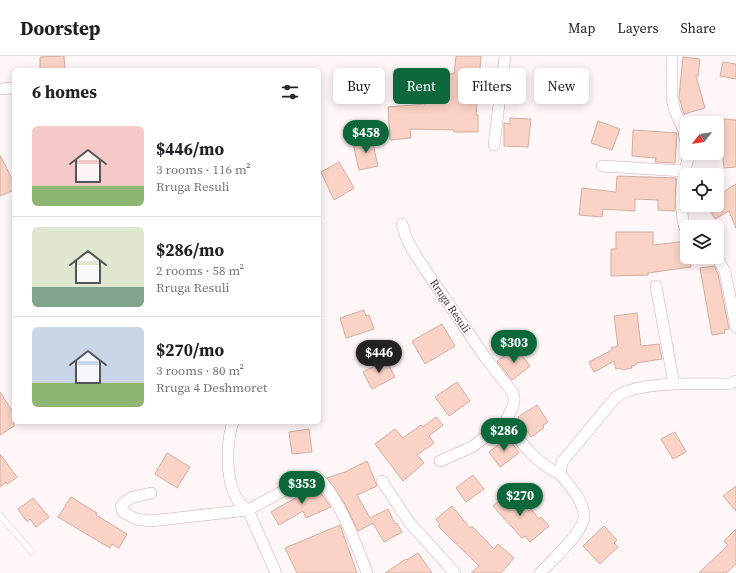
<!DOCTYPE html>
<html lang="en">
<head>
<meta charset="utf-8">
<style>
	body { margin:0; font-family:"Source Serif 4",serif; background:#f6f6f6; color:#202124; height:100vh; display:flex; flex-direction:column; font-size:15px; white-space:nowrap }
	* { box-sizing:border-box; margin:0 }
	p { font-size:13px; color:#757577 }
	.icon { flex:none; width:22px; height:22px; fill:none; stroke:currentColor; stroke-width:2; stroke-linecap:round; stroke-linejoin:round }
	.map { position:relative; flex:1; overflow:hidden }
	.drawer { position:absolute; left:12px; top:12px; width:309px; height:356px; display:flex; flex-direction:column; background:#fff; border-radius:6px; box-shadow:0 2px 10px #0003 }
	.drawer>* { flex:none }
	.hud { position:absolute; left:333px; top:12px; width:343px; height:36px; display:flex; gap:8px }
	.needle { width:26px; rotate:240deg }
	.tools { position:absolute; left:680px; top:60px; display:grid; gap:8px }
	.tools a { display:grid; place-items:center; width:44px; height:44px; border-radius:6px; background:#fff; box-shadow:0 2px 10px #0003; font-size:20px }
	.price { position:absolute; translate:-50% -34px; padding:0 9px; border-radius:14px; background:#0c683b; color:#fff; font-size:13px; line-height:26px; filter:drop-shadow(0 1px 2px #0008) }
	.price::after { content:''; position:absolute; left:50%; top:24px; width:12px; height:9px; margin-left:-6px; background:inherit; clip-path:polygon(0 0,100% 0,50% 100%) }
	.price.current { background:#222; color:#fff }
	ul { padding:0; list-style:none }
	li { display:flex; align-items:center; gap:12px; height:100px; padding:0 20px }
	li+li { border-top:1px solid #e0e0e0 }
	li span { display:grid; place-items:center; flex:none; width:112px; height:80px; border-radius:6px; color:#555 }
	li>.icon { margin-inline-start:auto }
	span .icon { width:48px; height:48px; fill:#fffc; stroke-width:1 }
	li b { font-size:17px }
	h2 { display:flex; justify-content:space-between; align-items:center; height:48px; padding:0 20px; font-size:17px }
	.tag { padding:0 14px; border-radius:6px; background:#fff; box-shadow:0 2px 10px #0003; font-size:14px; line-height:36px }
	.tag.current { background:#0c683b; color:#fff }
	header { display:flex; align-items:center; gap:24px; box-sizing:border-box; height:56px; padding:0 20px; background:#fff; border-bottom:1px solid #e0e0e0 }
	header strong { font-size:19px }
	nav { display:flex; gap:22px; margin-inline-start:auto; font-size:14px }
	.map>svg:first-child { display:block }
</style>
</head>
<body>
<header>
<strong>Doorstep</strong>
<nav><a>Map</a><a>Layers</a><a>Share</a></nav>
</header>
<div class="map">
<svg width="736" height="517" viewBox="0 0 736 517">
	<rect width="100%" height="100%" fill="#fff6f7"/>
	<!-- building -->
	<path fill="#fbd3c6" stroke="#d3ada0" d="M64,0L65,14H40V1Z
		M456,0H481L476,59H478V76H454V74L410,73L411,82L390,84L388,51L425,48L426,17L454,18Z
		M683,1L700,3L698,20H696L705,52L684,58L679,41Z
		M723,6L736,8V23L720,20Z
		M510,62L531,63L528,91L504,90V67L510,68Z
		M724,63L736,64V111L724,112L722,93Z
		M598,65L620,73L612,94L591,87Z
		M633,74L677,77L675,107L655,106L656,102L632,100Z
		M372,83L378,110L359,114L353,87Z
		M0,99L14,127V134L0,140Z
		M339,106L354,132L334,144L321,116Z
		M617,120L676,122L675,155L658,154V144L635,143V155L603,153L602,161L579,159L582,132L616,136Z
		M736,128V172L729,155L715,163L707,149H717V142L724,138L723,136Z
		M616,176H653V189L687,185V201H690L691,211L648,217V219L611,220V193H616Z
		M714,210L718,218L729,273L724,274L725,277L712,279L700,212Z
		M364,254L366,260L369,259L374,273L346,282L340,262Z
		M637,257L641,290L659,288L662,303L636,307V309L631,310L632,312L622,314L621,312L616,313L614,305L594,316L589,306L612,294L611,292L618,290L614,260Z
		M442,268L455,290L425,308L412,285Z
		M516,292L530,310L512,324L497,305Z
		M386,304L395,321L372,333L363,316Z
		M457,326L470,345L449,360L435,341Z
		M0,336L14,358V370L0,379Z
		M537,349L548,366L543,369L544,372L531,381L518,361Z
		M436,361L443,369L429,380L434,387L417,399L424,407L403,425L375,388L395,373L403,382L421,369L423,371Z
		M309,373L312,396L292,398L289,376Z
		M675,376L686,396L673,403L661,383Z
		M508,381L519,397L500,411L489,396Z
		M167,397L190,411L177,432L155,418Z
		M0,398L17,421L8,428L6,426L0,431Z
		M367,405L377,430L357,439L370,462L388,453L395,468L397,467L402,476L384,486L373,467L358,475L345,448L327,422L345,416Z
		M473,419L484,433L466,446L456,432Z
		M314,428L331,451L306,462L303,455L279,469L271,456L297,441L295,436Z
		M736,430V455L723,440Z
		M511,435L529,455L531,453L539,463L541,461L549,470L530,486L525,480L522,482L493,450Z
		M71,441L97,457L96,459L127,478L119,492L112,488L110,492L58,461Z
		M33,442L49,461L36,471L30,463L27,466L18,453Z
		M452,450L470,472L472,470L494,493L498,488L514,502L501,517H471L479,510L438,470L440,469L436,463Z
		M340,469L357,517H297L285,492Z
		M604,470L617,484L614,487L618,491L600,508L583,490Z
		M736,473V508L726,517H699L728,489L724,485Z
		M418,497L432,517H385L406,503L407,504Z"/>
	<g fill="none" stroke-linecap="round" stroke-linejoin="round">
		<!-- service casing -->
		<g stroke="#d3a9ae" stroke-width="6">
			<path id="service" d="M0,459L32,496"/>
		</g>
		<!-- minor casing -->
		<g stroke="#d3a9ae" stroke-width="12">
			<path id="minor" d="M672,2V42L675,55L684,75L687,94
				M0,33L14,32
				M494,89L505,0
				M602,110L684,115
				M402,168L407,184L416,200L485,301L513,337C517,349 510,354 506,365C523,389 533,405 560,418
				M687,176C680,166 681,134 683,121C684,112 689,107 688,97
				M717,201L725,216L736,271
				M656,230L674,328
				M233,366C225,389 224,440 248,454
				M440,405L472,391L506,365
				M382,425L409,466L455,517
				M151,437C140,440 127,440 121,451L123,456L136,463L151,465L248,454L307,422L316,420C339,440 356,488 367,517
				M248,454L276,517
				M540,517C551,505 587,474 584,458C582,443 569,429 560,418L562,406L615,342C636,324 700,328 728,328L736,325"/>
		</g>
		<!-- service -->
		<use href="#service" stroke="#fff" stroke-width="5.5"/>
		<!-- minor -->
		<use href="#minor" stroke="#fff" stroke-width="11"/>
	</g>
	<g text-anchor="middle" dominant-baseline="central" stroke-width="3" stroke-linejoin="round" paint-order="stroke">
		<!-- street labels -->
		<g font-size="11" fill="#453436" stroke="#fff">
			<text transform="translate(450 250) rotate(56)">Rruga Resuli</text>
		</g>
	</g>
</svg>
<div class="tools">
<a><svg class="needle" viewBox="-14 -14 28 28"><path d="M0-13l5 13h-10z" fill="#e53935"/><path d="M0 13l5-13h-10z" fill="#757577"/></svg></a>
<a><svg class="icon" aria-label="locate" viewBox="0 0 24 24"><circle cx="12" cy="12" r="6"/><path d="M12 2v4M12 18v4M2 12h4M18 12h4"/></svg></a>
<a><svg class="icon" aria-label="layers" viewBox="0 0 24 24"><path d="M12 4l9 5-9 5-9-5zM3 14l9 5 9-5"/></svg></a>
</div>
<b class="price" style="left:366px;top:98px">$458</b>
<b class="price" style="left:514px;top:308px">$303</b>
<b class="price current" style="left:379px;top:318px">$446</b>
<b class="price" style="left:504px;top:396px">$286</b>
<b class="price" style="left:302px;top:449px">$353</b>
<b class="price" style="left:520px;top:461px">$270</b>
<div class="hud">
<a class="tag">Buy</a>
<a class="tag current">Rent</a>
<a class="tag">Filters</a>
<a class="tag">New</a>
</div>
<section class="drawer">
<h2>6 homes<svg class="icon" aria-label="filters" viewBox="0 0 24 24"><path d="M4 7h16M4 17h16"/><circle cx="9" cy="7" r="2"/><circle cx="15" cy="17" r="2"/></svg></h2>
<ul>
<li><span style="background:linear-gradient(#f6c9c9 75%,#8fb573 0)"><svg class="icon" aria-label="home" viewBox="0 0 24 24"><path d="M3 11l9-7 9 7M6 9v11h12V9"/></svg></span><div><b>$446/mo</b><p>3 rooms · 116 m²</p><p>Rruga Resuli</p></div></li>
<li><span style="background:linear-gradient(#dfe7d0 75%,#7fa58c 0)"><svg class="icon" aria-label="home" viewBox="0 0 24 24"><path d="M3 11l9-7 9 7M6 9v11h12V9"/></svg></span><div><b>$286/mo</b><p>2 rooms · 58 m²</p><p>Rruga Resuli</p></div></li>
<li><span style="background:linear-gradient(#c9d6e8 70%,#8fb573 0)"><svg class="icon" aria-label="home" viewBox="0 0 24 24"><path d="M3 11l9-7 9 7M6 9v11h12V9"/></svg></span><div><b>$270/mo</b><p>3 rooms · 80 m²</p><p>Rruga 4 Deshmoret</p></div></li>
</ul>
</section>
</div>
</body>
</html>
